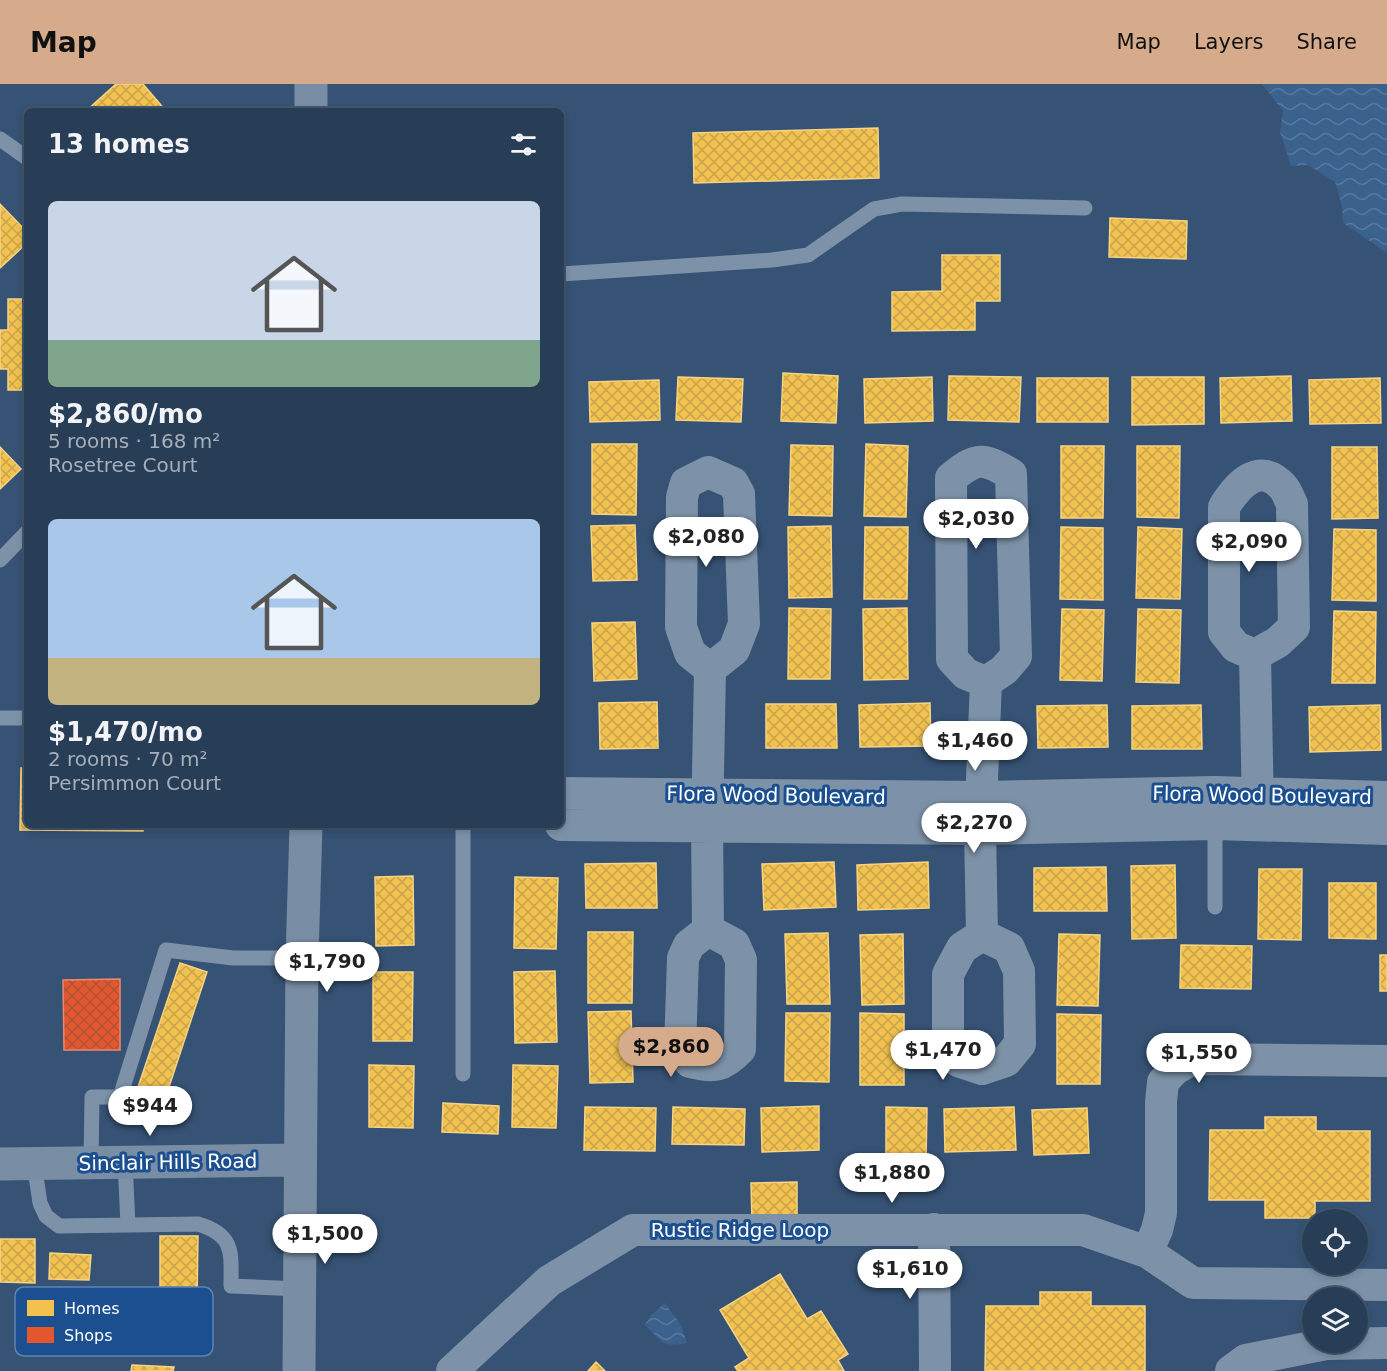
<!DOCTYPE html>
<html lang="en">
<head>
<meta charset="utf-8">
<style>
	body { margin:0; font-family:"DejaVu Sans",sans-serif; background:#30455d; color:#f1f3f6; height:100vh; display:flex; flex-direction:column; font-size:22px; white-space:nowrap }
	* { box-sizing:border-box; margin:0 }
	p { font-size:20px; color:#a5aeba }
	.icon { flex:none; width:33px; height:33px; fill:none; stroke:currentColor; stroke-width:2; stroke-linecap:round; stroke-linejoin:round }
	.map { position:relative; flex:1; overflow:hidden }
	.sheet { position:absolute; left:24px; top:24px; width:540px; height:720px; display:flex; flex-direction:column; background:#283e57; border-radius:9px; box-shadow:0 3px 9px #0003,0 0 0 2px #44576d }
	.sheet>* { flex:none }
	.controls { position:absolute; left:1302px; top:1125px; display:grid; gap:12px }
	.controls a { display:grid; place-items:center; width:66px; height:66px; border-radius:50%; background:#283e57; box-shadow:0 3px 9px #0003,0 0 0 2px #44576d; font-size:30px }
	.price { position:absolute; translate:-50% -51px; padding:0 14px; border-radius:21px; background:#fff; color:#222; font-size:20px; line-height:39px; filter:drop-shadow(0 2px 3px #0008) }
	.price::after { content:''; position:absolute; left:50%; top:36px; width:18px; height:14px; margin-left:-9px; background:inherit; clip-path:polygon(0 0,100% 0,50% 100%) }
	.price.active { background:#d6ab8b; color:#111 }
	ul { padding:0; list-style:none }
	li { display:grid; align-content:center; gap:12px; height:318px; padding:0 24px }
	li span { display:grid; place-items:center; height:186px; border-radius:9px; color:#555 }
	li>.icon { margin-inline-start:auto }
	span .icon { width:108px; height:108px; fill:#fffc; stroke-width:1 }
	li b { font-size:26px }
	h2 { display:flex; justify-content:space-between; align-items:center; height:72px; padding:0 24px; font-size:26px }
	header { display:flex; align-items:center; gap:36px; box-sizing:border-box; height:84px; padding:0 30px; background:#d6ab8b; color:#111 }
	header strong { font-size:28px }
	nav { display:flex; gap:33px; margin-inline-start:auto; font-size:21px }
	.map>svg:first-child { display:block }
</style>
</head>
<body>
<header>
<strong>Map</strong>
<nav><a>Map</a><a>Layers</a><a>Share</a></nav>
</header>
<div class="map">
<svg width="1387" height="1287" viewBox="0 0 1387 1287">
	<defs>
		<pattern id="water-waves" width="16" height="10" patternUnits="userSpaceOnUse" patternTransform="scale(1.5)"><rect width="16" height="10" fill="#3b618d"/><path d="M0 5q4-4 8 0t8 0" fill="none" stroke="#58799e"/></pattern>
		<pattern id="homes-cross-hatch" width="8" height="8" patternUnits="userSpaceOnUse" patternTransform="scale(1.5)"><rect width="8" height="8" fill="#f2c14e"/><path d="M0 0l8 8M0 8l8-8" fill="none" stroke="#c8a44e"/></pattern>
		<pattern id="shops-cross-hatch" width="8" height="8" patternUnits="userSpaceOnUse" patternTransform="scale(1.5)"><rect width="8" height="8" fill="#e4572e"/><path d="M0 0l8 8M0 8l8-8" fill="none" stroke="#af5338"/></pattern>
	</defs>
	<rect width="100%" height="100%" fill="#365274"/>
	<!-- water -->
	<path fill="url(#water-waves)" d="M1262,0H1387V169L1343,139L1342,122L1335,98L1308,81L1291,82L1280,48L1283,27Z
		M665,1219L681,1241L687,1259C660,1264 662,1257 645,1241L651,1231Z"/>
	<!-- homes -->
	<path fill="url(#homes-cross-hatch)" stroke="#f6d483" stroke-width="1.5" d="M116,0H143L166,27H86Z
		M878,44L879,94L694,99L693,49Z
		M0,120L27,148V159L0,184Z
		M1110,134L1187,137L1186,175L1109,173Z
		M942,171H1000V217H975V246L892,247V208L942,207Z
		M8,215H27V306H8V285H0V246H8Z
		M783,289L838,292L836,339L781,337Z
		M949,292L1021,293L1019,338L948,336Z
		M1291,292L1292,337L1221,339L1220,294Z
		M678,293L743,295L741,338L676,336Z
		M932,293L933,337L865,339L864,295Z
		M1132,293H1204V340L1132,341Z
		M1037,294H1108V338H1037Z
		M1380,294L1381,339L1310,340L1309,296Z
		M659,296L660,336L590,338L589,298Z
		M592,360H637L636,431L592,430Z
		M866,360L908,362L906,433L864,432Z
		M791,361L833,362L832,432L789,431Z
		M1061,362H1104L1103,434H1061Z
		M1137,362H1180L1179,434L1137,433Z
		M0,363L21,385L0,405Z
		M1332,363H1377L1378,434L1332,435Z
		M635,441L637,496L593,497L591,442Z
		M831,442L832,513L789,514L788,443Z
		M865,443H908L907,515H864Z
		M1061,443L1103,444V516L1060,515Z
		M1138,443L1182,445L1180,515L1136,514Z
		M1334,445L1376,446V517L1332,516Z
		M789,524L831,525L830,595H788Z
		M907,524L908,595L864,596L863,525Z
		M1062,525L1104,526L1102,597L1060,596Z
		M1138,525L1181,526L1179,599L1136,598Z
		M1334,527L1376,528L1375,599H1332Z
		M635,538L637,595L594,597L592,539Z
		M657,618L658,664L600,665L599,619Z
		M930,619L931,662L860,663L859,621Z
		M766,620H836L837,664H766Z
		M1107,621L1108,663L1038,664L1037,622Z
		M1201,621L1202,665H1132V622Z
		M1380,621L1381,666L1310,668L1309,623Z
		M21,684H27V741H143V747L20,746Z
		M834,778L836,823L764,826L762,780Z
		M928,778L929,824L858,826L857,781Z
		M656,779L657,824H586L585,780Z
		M1175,781L1176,854L1132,855L1131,782Z
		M1106,783L1107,827H1034V784Z
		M1259,785H1302L1301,856L1258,855Z
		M413,792L414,861L376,862L375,793Z
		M515,793L558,794L556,865L514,864Z
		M1329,799H1376V855L1329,854Z
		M588,848H633L632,919H588Z
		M828,849L830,920H787L785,850Z
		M903,850L904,920L862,921L860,851Z
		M1059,850L1100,851L1098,922L1057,921Z
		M1181,861L1252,862L1251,905L1180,904Z
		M1380,871H1387V907H1380Z
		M180,879L207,888L164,1018L136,1009Z
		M555,887L557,958L515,959L514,888Z
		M373,888H413L412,957H373Z
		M631,927L633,998L590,999L588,928Z
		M786,929H830L829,998L785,997Z
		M860,929L904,930V1001H860Z
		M1057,930L1101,931L1100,1000H1057Z
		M369,981L414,982L413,1044L369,1043Z
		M513,981L558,982L556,1044L512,1043Z
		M443,1019L499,1022L498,1050L442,1048Z
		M819,1022V1066L762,1068L761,1024Z
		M585,1023L656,1024L655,1067L584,1066Z
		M673,1023L745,1025L744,1061L672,1060Z
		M886,1023L927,1024L926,1077H886Z
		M1014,1023L1016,1066L945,1068L944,1025Z
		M1087,1024L1089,1069L1034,1071L1032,1026Z
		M1265,1033H1316V1047H1370V1117H1315V1134H1265V1116H1209L1210,1046H1265Z
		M797,1098V1137L752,1138L751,1099Z
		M160,1152H198L197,1218H160Z
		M0,1155H35V1199L0,1198Z
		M50,1169L91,1171L89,1196L49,1195Z
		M780,1190L807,1235L821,1227L848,1270L838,1276L844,1287H738L735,1283L749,1274L720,1226Z
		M1040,1208H1091V1222H1145V1287H985L986,1222H1040Z
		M596,1278L605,1287H588Z
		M132,1281L174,1283L173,1287H131Z"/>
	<!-- shops -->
	<path fill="url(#shops-cross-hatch)" stroke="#ec896d" stroke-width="1.5" d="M120,895V966H64L63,896Z"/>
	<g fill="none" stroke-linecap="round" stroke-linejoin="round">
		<!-- lane -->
		<path stroke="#7d92a8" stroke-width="15" d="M0,55L27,74
			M561,190L772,176L808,171L874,125L902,120L1085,124
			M0,476L27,448
			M0,634H27
			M1215,740V823
			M463,741V990
			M125,1078L128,1141
			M34,1079L40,1119L46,1132L59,1142L198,1140C235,1151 231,1169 231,1202L300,1205
			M91,1079L92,1013H120L166,866L233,874H302"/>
		<!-- street -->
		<path stroke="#7d92a8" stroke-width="32" d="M1255,571L1278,558L1294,543L1292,420C1289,415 1287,407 1283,403C1259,376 1237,402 1224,423V548L1236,563L1255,571L1258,728
			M561,709L981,713L1215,708L1387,713
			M561,741L980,745L1215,740L1387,745
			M708,846L734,860L741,876L740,965C723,983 714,984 690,978L680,964L683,874L689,861L708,846L707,742L710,585L690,569L681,543L682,413L686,399L708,388L733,399L739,410L744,540L734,566L710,585
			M982,851L1009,864L1019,887L1020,960L1006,977L982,985L958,977L948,964V890L962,864L982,851L980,745L986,598L966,590L952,575L951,394C977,373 982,373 1011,390L1016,572L1004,586L986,598
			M934,1145L935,1287
			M1147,1168L1157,1146L1161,1129V1018L1163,998L1175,985L1193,975L1387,977
			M452,1287L549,1197L633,1146H1083L1147,1168L1193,1199L1387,1201
			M1231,1287L1246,1276L1326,1260L1387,1259"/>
		<!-- secondary -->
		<path stroke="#798da4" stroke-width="33" d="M311,27V0
			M0,1080L300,1076
			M299,1287L302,874L306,741"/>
	</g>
	<g text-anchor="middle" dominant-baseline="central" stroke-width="6" stroke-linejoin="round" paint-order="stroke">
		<!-- street labels -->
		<g font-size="20" fill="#fff" stroke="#1b4f8f">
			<text transform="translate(776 711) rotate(1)">Flora Wood Boulevard</text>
			<text transform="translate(1262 711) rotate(1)">Flora Wood Boulevard</text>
			<text transform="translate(168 1078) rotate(-1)">Sinclair Hills Road</text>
			<text x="740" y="1146">Rustic Ridge Loop</text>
		</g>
	</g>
	<!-- legend -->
	<rect x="15" y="1203" width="198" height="69" rx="9" fill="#1b4f8f" stroke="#5f84b1" stroke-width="1.5"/>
	<rect x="27" y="1216" width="27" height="16" fill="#f2c14e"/>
	<rect x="27" y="1243" width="27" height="16" fill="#e4572e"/>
	<g font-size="16" fill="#fff">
		<text x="64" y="1230">Homes</text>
		<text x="64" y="1257">Shops</text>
	</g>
</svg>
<div class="controls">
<a><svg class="icon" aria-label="locate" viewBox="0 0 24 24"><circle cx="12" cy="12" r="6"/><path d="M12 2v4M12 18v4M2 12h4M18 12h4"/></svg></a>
<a><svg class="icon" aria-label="layers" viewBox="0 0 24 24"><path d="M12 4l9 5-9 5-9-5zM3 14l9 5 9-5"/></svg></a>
</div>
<b class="price" style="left:976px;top:466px">$2,030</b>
<b class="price" style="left:706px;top:484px">$2,080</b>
<b class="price" style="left:1249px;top:489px">$2,090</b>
<b class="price" style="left:975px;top:688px">$1,460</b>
<b class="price" style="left:974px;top:770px">$2,270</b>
<b class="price" style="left:327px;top:909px">$1,790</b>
<b class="price active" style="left:671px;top:994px">$2,860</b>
<b class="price" style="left:943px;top:997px">$1,470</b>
<b class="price" style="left:1199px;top:1000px">$1,550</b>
<b class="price" style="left:150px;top:1053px">$944</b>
<b class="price" style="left:892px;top:1120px">$1,880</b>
<b class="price" style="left:325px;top:1181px">$1,500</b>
<b class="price" style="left:910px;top:1216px">$1,610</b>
<section class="sheet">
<h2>13 homes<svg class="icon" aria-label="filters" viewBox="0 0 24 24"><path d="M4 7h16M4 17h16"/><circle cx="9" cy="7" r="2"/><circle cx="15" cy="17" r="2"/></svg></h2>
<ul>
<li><span style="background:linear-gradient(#c9d6e8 75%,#7fa58c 0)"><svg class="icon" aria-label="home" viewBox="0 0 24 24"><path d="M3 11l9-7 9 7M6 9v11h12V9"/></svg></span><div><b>$2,860/mo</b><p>5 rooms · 168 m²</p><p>Rosetree Court</p></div></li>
<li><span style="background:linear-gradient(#a9c7e8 75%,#c2b280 0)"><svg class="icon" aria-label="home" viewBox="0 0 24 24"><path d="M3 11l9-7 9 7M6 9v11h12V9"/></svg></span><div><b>$1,470/mo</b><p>2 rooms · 70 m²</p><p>Persimmon Court</p></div></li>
</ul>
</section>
</div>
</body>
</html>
